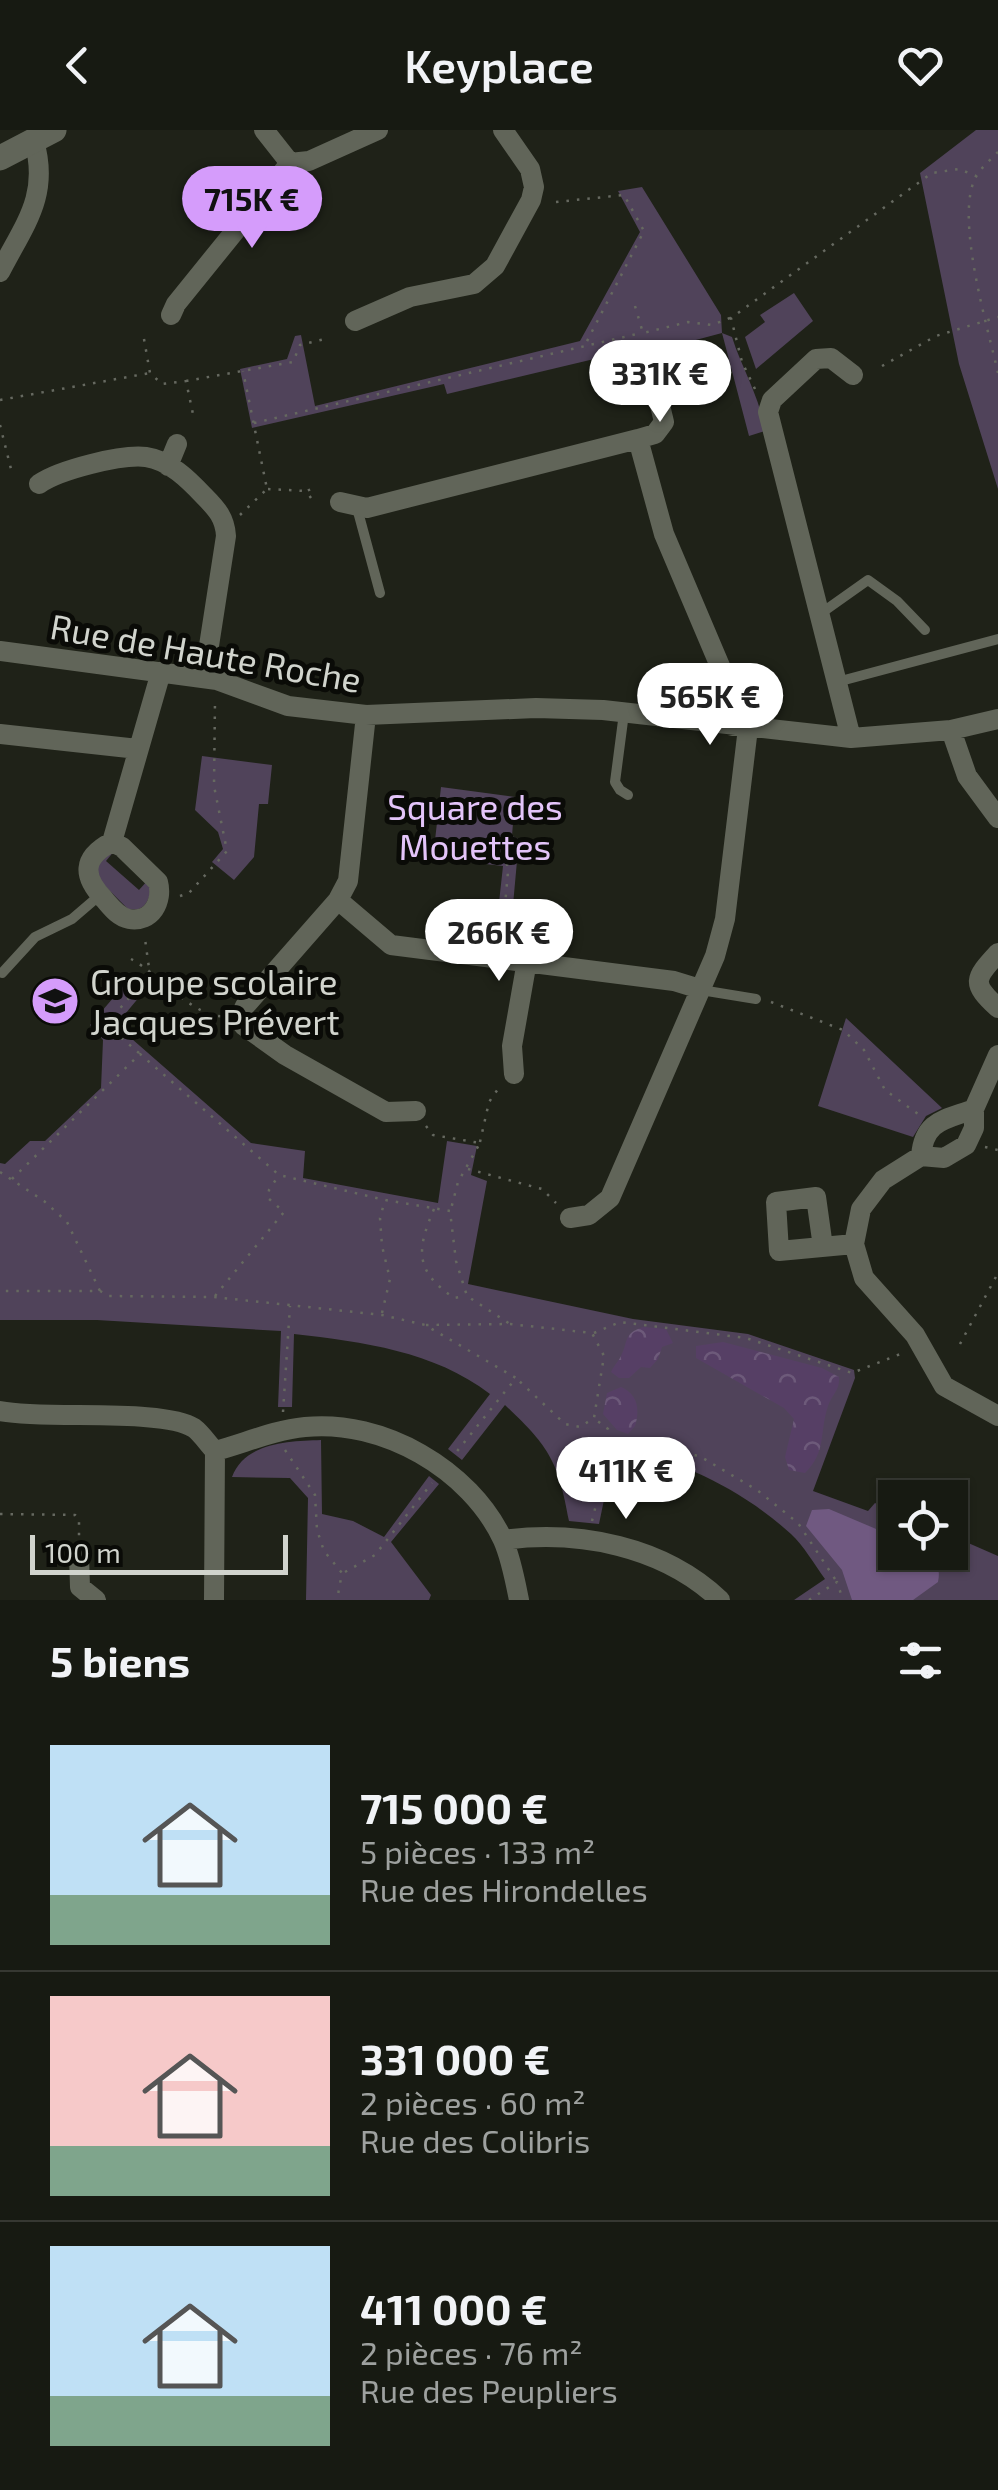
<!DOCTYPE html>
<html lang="fr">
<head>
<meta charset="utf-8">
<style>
	body { margin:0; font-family:"Exo 2",sans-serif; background:#20231b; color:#f1f3f6; height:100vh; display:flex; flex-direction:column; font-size:38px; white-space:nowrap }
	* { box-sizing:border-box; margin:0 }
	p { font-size:32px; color:#9ea19f }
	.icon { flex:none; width:55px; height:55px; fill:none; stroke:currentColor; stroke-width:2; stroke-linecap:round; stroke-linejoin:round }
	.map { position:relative; height:1470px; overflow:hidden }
	.side { display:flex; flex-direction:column; background:#171a12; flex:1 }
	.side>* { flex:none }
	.fabs { position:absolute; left:878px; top:1350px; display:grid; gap:20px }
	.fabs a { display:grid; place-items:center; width:90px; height:90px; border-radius:0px; background:#171a12; box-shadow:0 2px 8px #0004,0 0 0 2px #363832; font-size:50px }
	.scale { position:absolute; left:30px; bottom:25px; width:258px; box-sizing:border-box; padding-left:10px; border:5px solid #d1d4cd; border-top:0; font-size:28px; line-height:35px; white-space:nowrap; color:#d1d4cd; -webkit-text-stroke:8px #0a0b07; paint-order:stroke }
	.price { position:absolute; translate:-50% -85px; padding:0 22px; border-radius:35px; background:#fff; color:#222; font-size:32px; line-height:65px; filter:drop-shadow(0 2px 5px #0008) }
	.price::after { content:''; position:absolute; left:50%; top:60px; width:30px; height:22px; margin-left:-15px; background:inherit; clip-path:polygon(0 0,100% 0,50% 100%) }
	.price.current { background:#d59cfb; color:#111 }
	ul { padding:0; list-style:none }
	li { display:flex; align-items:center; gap:30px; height:250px; padding:0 50px }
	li+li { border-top:2px solid #363832 }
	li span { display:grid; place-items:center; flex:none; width:280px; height:200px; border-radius:0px; color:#555 }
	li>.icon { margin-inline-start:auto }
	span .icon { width:120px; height:120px; fill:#fffc; stroke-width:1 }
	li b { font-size:42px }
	h2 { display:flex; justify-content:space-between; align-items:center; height:120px; padding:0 50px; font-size:42px }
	header { display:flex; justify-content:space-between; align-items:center; height:130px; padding:0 50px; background:#171a12; font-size:45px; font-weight:600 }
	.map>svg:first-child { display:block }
</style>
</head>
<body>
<header><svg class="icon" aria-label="back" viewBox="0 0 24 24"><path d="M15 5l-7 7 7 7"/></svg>Keyplace<svg class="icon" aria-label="heart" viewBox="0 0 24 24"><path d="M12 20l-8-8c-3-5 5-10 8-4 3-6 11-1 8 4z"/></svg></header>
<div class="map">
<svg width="998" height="1470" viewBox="0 0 998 1470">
	<defs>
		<pattern id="forest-crowns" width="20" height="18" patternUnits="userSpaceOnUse" patternTransform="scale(2.5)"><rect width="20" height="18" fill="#563f65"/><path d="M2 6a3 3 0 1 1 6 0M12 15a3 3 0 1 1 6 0" fill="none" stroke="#6d5a7a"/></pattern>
	</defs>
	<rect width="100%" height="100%" fill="#1f2218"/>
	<!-- green -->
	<path fill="#50435a" d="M976,0H998V359L959,234L920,43Z
		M642,57L721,185L722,203L732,207C742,239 760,267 765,301L749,306L722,203L662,219L659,214L632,220L447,264L444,254L252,298L240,239L287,229L295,206L301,205L315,276L580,211L640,102L618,61Z
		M794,163L813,191L756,239L745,207L765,192L760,185Z
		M202,626L272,635L268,674H259L254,727L234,750L212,732L223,719L218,702L195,680Z
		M441,657L515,667L512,706L519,709L509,819L494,818L503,736L433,728Z
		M115,720L106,731L139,760L148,750L152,753C150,767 147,783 128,779L100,751L96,732Z
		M131,847L155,848L116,895L251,1013L305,1021L303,1048L438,1073L447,1011L477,1016L471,1045L487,1051L468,1154L633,1189L748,1204L854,1240L855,1248L813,1361L868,1381L875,1373L895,1382V1422H950V1405L998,1426V1470H794L825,1449C814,1434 804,1416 791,1404C740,1358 682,1331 615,1317L599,1394L569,1391C558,1330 549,1317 505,1275L462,1330L448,1319L490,1264C434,1221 363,1212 294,1204L292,1277H278L281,1201L97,1190H0V1033L5,1034L30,1011H45L101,958L103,910L90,895Z
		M846,888L942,978L926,986L913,1007L818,976Z
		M321,1310L322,1384L353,1391L384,1407L429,1346L439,1354L391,1412L431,1465L429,1470H306L308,1368L290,1348L232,1347C245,1312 290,1311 321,1310Z"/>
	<!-- forest -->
	<path fill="url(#forest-crowns)" d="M643,1197L666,1199L673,1213L662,1217L658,1229L650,1238L641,1237L629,1248H619L611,1242C613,1237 617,1233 620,1228C629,1212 622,1204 643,1197Z
		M723,1212L822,1238L839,1247C840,1261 832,1264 828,1276C819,1303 827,1321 805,1343L789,1340L785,1327L794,1289L784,1278L696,1228V1216Z
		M621,1257C638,1264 640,1280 635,1296L628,1304L617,1300L603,1284L607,1263Z"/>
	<!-- water -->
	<path fill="#705981" d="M829,1379L895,1407V1422C918,1422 944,1422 938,1452L913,1470H852L842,1440L806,1396L812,1380Z"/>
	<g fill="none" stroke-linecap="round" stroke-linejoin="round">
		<!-- path -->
		<path stroke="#666960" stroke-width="2.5" stroke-dasharray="2.5 8" stroke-linecap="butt" d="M998,22C991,29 982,37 977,45C953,83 988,198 998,243
			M556,72L624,65L644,101L585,215
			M635,176L643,203L688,192L712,195L730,188
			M144,209L150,243L162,254L186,251L194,289
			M882,236L936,206L998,187
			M186,251L293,232L300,215L329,208
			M755,259L742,232L731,188L932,43L959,39L976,46
			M0,270L150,243
			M254,293L637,204
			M0,295L11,339
			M268,359L306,361
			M311,368L306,361L312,359
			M240,385L267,359L243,241
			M180,766L189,763L227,721L214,656L215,571
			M502,809L508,742L505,720
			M131,829C158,843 195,889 224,886
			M771,872L843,900L864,920L885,960L918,984
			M139,923L109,897L110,890L147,847L149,838L145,809
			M426,996L433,1005L480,1013L458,1052L451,1079
			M480,1012L489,972L498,959
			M985,1017L998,1020
			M468,1039L542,1059L556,1073
			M0,1042L44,1071L67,1092L100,1161H0
			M12,1049L140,924L279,1045L385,1070L450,1081L456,1131L467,1166L510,1194
			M434,1079C416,1121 415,1141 454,1168L466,1166
			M100,1161L109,1166L214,1167L382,1185L425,1195L516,1248L454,1325
			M215,1166L284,1082L268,1068L269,1060L279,1045
			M382,1183L390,1149L382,1116L380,1088L385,1070
			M426,1195L510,1194L592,1203L604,1226L594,1288L580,1297L565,1294L517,1249
			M594,1203L620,1192L746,1208L852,1243L903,1223
			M960,1214L998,1143
			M283,1282L290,1176
			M612,1311L668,1317L701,1327L757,1360L798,1393L837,1452
			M285,1320L315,1365L317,1400L324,1421L342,1443L337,1470
			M0,1384L75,1385L79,1389V1408
			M592,1391L612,1311L608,1299L595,1289
			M345,1442L375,1425L432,1353
			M809,1470L837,1452L843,1470"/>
		<!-- service -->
		<path stroke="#616559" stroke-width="10" d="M357,378L380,463
			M820,484L868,450L897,471L925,500
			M837,552L998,509
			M624,583L615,652L620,660L628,665
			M2,843L35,807L72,789L100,765
			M701,860L756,869"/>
		<!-- minor -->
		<path stroke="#616559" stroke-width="20" d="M264,0L290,33L309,31L378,0
			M0,142C24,95 50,66 34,11
			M171,185L176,174L290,33
			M355,191L410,167L474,154L495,136L531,70L534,57L530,39L503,0
			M638,309L655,304L664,292L647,221
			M168,336L177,314
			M39,354C59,340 121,324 146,327C169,330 189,350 204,366C217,379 225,388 226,406L204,548
			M340,372L367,378L638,309L664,404L731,562L732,596
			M0,521L217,550L288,576L366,585L536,578L603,580L851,608L951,600L998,589
			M366,585L348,751L338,770L245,876L241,885L243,895L285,925L386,982L416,981
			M951,600L967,646L998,688
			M0,604L138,619
			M851,608L768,282L772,270L816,229L831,228L853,245
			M112,712L122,717L158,752C163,771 152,793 129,789C118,787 111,777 104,769C83,747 81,728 112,712L161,542
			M338,770L391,815L674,851L700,859
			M998,823C974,849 971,853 998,878
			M998,925L974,979V998L966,1015L944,1028L921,1026L883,1050L861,1079L854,1114L864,1148L915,1205L944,1256L998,1286
			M514,944L512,916L527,831
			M921,1026C924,990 945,990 974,979
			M570,1088L589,1085L610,1068L715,826L725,789L748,598
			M823,1117L816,1067L776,1072L779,1121L854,1114
			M0,1281C46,1290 163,1278 194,1298C202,1304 208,1314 215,1321L214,1470
			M215,1321C245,1313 274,1300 305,1297C382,1289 470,1339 503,1410C511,1428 515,1450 519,1470
			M503,1410C579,1400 663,1416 720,1470
			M79,1425L80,1457L96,1470"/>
		<!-- tertiary -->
		<path stroke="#616559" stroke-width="25" d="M0,28L54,0"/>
	</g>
	<!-- icons -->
	<defs>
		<g id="school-disc" transform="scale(2.5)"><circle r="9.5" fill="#d59cfb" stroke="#0a0b07"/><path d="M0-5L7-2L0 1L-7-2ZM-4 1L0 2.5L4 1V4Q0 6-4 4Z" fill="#111"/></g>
	</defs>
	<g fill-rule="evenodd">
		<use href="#school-disc" x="55" y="871"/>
	</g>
	<g text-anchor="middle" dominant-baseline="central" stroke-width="10" stroke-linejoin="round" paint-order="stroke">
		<!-- street labels -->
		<g font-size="35" fill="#d1d4cd" stroke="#0a0b07">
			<text transform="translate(206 522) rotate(10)">Rue de Haute Roche</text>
		</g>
		<!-- park labels -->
		<g font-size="35" fill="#e3c4f9" stroke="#0a0b07">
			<text x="475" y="676">Square des<tspan x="475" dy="40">Mouettes</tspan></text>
		</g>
		<!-- poi labels -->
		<g font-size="35" fill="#d1d4cd" stroke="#0a0b07" text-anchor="start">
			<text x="90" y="851">Groupe scolaire<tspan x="90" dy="40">Jacques Prévert</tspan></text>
		</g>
	</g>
</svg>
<div class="fabs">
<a><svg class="icon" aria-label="locate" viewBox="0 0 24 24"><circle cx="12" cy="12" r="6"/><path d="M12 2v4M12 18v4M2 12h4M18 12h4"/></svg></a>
</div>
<div class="scale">100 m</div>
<b class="price current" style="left:252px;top:121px">715K €</b>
<b class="price" style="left:660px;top:295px">331K €</b>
<b class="price" style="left:710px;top:618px">565K €</b>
<b class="price" style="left:499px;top:854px">266K €</b>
<b class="price" style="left:626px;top:1392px">411K €</b>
</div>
<section class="side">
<h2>5 biens<svg class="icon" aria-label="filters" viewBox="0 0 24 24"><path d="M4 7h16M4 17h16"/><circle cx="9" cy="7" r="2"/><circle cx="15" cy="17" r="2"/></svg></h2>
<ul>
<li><span style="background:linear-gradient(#bfe0f5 75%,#7fa58c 0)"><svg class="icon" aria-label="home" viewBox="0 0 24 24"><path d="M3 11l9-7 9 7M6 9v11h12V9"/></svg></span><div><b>715 000 €</b><p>5 pièces · 133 m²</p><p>Rue des Hirondelles</p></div></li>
<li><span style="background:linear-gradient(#f6c9c9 75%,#7fa58c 0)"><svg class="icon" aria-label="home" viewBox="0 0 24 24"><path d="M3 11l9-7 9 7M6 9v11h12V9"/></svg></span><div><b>331 000 €</b><p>2 pièces · 60 m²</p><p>Rue des Colibris</p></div></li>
<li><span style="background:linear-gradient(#bfe0f5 75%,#7fa58c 0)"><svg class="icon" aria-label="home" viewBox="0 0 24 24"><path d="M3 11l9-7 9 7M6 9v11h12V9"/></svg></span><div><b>411 000 €</b><p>2 pièces · 76 m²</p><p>Rue des Peupliers</p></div></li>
</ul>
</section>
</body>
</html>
